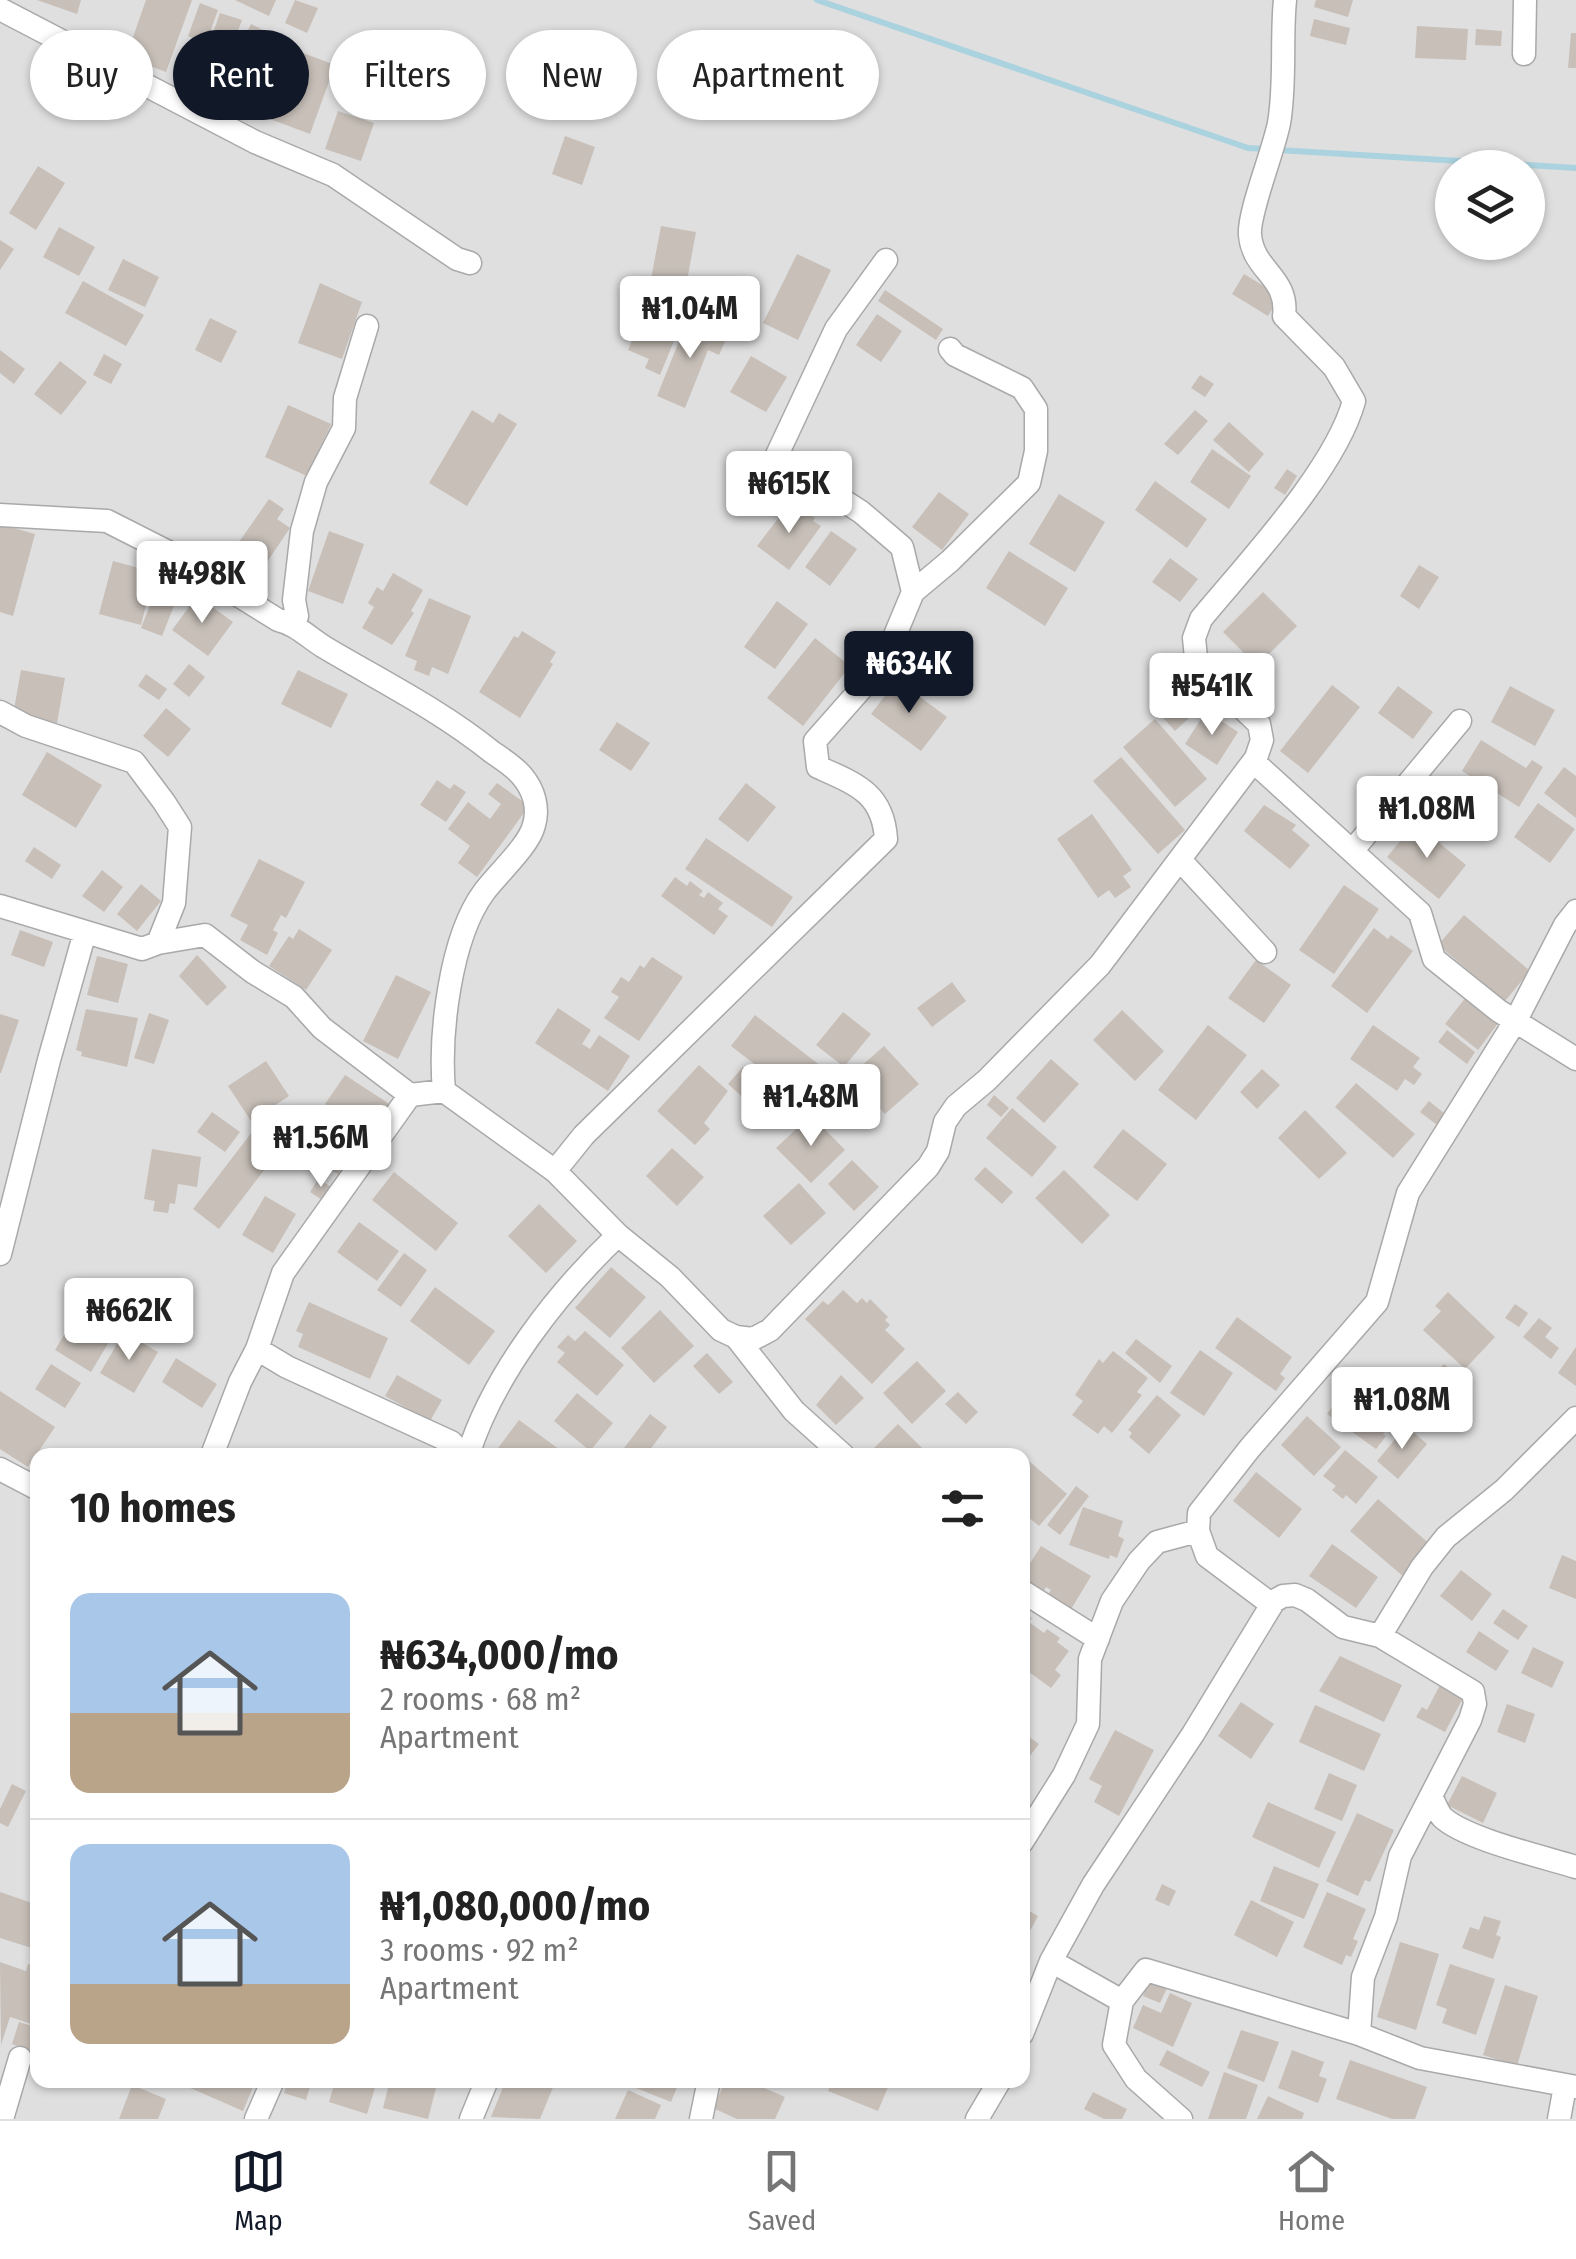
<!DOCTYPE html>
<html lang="en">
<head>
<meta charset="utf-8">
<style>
	body { margin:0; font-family:"Fira Sans Condensed",sans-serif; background:#f6f6f6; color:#222; height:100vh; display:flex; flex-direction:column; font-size:38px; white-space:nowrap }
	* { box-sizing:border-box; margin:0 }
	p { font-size:32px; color:#767676 }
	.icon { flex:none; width:55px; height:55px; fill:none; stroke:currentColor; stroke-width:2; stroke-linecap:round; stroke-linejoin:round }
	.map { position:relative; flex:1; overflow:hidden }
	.sheet { position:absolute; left:30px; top:1448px; width:1000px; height:640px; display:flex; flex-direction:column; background:#fff; border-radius:20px; box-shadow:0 2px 8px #0004 }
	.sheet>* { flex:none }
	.guide { position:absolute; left:30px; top:30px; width:1000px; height:90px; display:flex; gap:20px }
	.controls { position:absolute; left:1435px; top:150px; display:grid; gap:20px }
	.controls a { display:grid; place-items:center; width:110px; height:110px; border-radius:50%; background:#fff; box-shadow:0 2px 8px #0004; font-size:50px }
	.price { position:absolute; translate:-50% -85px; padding:0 22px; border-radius:10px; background:#fff; color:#222; font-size:32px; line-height:65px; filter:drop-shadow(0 2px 5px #0008) }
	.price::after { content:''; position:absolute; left:50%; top:60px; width:30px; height:22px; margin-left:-15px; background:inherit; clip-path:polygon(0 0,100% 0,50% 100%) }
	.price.current { background:#111827; color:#fff }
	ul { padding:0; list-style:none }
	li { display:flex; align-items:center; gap:30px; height:250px; padding:0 40px }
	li+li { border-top:2px solid #e0e0e0 }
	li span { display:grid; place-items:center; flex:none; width:280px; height:200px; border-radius:20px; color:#555 }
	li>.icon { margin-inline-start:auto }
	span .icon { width:120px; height:120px; fill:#fffc; stroke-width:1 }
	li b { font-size:42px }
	h2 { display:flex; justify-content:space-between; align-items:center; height:120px; padding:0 40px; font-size:42px }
	.tag { padding:0 35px; border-radius:45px; background:#fff; box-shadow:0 2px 8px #0004; font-size:35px; line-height:90px }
	.tag.current { background:#111827; color:#fff }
	.tabs { display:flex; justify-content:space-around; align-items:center; height:140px; border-top:2px solid #e0e0e0; background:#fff; font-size:28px; color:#767676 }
	.tabs a { display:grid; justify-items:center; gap:5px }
	.tabs .current { color:#111827 }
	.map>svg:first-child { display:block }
</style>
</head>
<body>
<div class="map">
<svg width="1576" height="2119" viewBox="0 0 1576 2119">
	<rect width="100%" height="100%" fill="#f2efe9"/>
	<!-- residential -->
	<path fill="#e0dfdf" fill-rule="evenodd" d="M0,0H1576V2119H0ZM1452,168H1528V242H1452ZM38,1455H1022V2080H38Z"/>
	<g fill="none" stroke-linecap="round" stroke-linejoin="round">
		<!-- stream -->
		<path stroke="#aad3df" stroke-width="6" d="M817,0L1248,148L1266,149
			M1278,150L1576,168"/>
	</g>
	<!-- building -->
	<path fill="#c7bfb8" d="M37,0H81L77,14Z
		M146,0H192L166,72L126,57Z
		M235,0H276L269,16Z
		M295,0L318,8L307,33L285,23Z
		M1316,0H1353L1348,17L1314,7Z
		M200,3L218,10L206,43L188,36Z
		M220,13L242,20L229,55L208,47Z
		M1314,19L1350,28L1346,45L1310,36Z
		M251,24L288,42L268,83L231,64Z
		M1417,26L1468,29L1466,60L1415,58Z
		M1476,29L1502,31L1501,46L1475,45Z
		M1571,33H1576V68H1568Z
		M418,49L439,57L424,94L403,86Z
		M295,50L335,65L310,134L270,119Z
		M338,111L374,123L361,161L325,149Z
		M565,136L595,147L582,185L552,174Z
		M38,166L65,183L36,230L9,213Z
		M661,226L696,232L686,286L651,279Z
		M59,227L95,247L79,276L43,257Z
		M0,240L14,249L0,270Z
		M797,254L831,270L798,340L763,323Z
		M123,259L159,277L145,307L108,290Z
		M1244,274L1280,296L1268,316L1232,294Z
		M83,281L144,315L126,346L65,313Z
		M320,283L362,302L342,359L298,343Z
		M885,290L943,329L936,340L878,301Z
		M645,309L681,324L660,375L645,368L649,359L628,350Z
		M877,314L902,331L881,362L856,345Z
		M210,318L237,331L221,363L195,350Z
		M688,319L728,335L719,355L708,350L685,408L657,396Z
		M0,350L25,369L14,384L0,373Z
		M104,354L122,364L111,384L93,375Z
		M751,356L787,377L766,412L730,392Z
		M60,361L87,382L61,415L34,394Z
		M1200,375L1214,384L1205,397L1191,388Z
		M288,405L331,424L307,476L265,457Z
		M472,410L493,423L499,413L517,424L467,506L429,483Z
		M1195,410L1208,421L1178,455L1164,444Z
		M1229,422L1264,454L1249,472L1213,440Z
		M1212,449L1251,476L1229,509L1190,482Z
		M1287,469L1297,476L1285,495L1274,488Z
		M1155,481L1207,519L1187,548L1135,510Z
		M939,492L969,514L942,550L912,527Z
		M1059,494L1105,522L1075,572L1029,544Z
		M269,499L284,509L277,519L290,528L267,562L239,542Z
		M790,503L815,518L813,521L821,526L789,570L757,546Z
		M0,524L35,534L13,616L0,612Z
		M329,531L364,544L343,604L308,591Z
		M831,531L857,549L830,586L805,567Z
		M1009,551L1068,588L1045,626L986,588Z
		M1170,558L1198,579L1180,602L1152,582Z
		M113,561L154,572L141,625L99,614Z
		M1419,565L1439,577L1419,609L1400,596Z
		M393,573L423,590L411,611L414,613L392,645L362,628L374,607L368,603L377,587L383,591Z
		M160,580L181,588L162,636L141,628Z
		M1263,592L1297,626L1257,666L1223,632Z
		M197,596L233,622L208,656L172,630Z
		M429,598L471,616L448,674L432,667L429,676L414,670L417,661L405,656Z
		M777,601L808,624L775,669L744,647Z
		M522,631L556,652L550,662L553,664L520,718L479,692L514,636L518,638Z
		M815,638L850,666L803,726L767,698Z
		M943,641L972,663L948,696L918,674Z
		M189,664L205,677L189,697L173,684Z
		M21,670L65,678L57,723L13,715Z
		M298,670L348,694L331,728L281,704Z
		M146,674L167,689L159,700L138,686Z
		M1182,675L1206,702L1175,731L1150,703Z
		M897,680L947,717L921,751L871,714Z
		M1332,685L1360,707L1308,773L1280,751Z
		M1398,686L1433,712L1413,739L1378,713Z
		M1510,686L1555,710L1535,746L1491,722Z
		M166,708L191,729L168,757L143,736Z
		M1206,711L1238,732L1217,765L1185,744Z
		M1155,719L1207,779L1175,807L1123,747Z
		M617,722L650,743L631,771L599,750Z
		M1481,740L1526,768L1532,760L1543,767L1519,807L1462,771Z
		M47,752L102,785L76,828L22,795Z
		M1121,757L1185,830L1158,854L1093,781Z
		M1564,767L1576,776V818L1544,793Z
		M437,780L450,789L454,784L466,792L446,822L420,805Z
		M497,783L529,806L477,877L458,863L470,846L448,829L468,802L490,819L501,804L488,794Z
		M746,783L776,807L748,842L718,819Z
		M1538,803L1575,829L1550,863L1514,837Z
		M1264,805L1296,825L1292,830L1310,845L1290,869L1244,831Z
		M1092,814L1132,870L1123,876L1131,887L1115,898L1109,890L1098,898L1057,839Z
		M1415,823L1466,865L1439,899L1387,857Z
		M706,838L793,897L772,927L685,869Z
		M34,847L61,865L52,879L25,861Z
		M259,859L305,882L286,918L281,915L273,930L278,933L267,955L240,940L248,925L230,916Z
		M102,870L123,887L104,912L82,896Z
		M675,877L687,886L690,881L703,891L699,895L704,898L708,892L723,903L718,909L728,916L714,935L661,896Z
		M141,884L161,901L137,931L117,914Z
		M1344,885L1379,909L1334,974L1299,950Z
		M1464,915L1530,971L1505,1001L1438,945Z
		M1374,928L1388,939L1391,935L1413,951L1367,1013L1331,986Z
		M299,929L332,950L306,990L269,966L289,936L293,939Z
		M20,930L53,942L44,967L11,955Z
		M197,955L227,987L207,1006L179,976Z
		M97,956L128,964L118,1003L87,995Z
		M652,957L683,977L639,1041L604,1018L619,997L611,992L621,977L629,982L640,965L644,968Z
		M1256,960L1291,985L1264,1023L1228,998Z
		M396,975L431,992L398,1059L363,1041Z
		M952,982L966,1001L932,1027L917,1008Z
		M1466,997L1499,1022L1478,1050L1445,1024Z
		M558,1008L591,1030L582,1044L590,1049L599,1035L630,1056L608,1091L535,1043Z
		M86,1009L138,1018L127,1067L81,1056L82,1052L76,1050Z
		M1122,1010L1164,1051L1135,1081L1093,1040Z
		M843,1012L871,1034L844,1067L816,1045Z
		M149,1013L169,1020L154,1064L134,1058Z
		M0,1014L19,1020L1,1073H0Z
		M755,1015L826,1070L802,1101L731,1046Z
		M1208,1025L1247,1055L1196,1120L1158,1090Z
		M1373,1025L1420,1058L1413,1067L1422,1074L1414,1085L1405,1079L1397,1091L1350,1059Z
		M1447,1030L1475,1052L1467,1064L1438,1042Z
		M884,1046L919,1084L885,1114L850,1076Z
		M1051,1059L1079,1084L1044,1123L1016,1098Z
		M266,1061L289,1096L251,1121L228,1086Z
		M699,1065L728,1091L704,1123L710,1129L695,1145L657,1111Z
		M743,1067L776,1097L761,1114L728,1084Z
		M1262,1069L1280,1085L1257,1109L1240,1092Z
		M345,1075L391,1105L373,1138L325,1104Z
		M1356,1083L1415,1134L1393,1158L1335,1107Z
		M994,1095L1009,1108L1001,1117L987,1105Z
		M1429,1101L1445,1114L1437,1125L1420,1112Z
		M1012,1108L1057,1147L1032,1177L986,1138Z
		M1305,1110L1347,1153L1319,1179L1278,1138Z
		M212,1112L240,1132L225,1152L197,1132Z
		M811,1115L845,1150L811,1183L776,1148Z
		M319,1117L358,1138L338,1174L299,1153Z
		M1123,1129L1167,1164L1137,1201L1093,1167Z
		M252,1132L278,1152L219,1229L193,1209Z
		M672,1148L704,1177L677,1206L646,1176Z
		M152,1149L201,1157L197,1187L178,1184L175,1204L170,1203L168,1213L153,1211L155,1201L144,1199Z
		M852,1160L879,1187L854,1211L828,1184Z
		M985,1167L1013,1192L1002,1204L974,1179Z
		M1064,1170L1110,1215L1082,1244L1035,1198Z
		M394,1172L458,1223L436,1251L372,1200Z
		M318,1179L333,1188L324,1201L310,1192Z
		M799,1183L826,1213L791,1245L763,1216Z
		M265,1196L296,1214L273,1253L242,1235Z
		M539,1204L577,1241L546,1273L508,1236Z
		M359,1222L399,1251L377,1281L337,1252Z
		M404,1253L427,1270L401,1307L377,1290Z
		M611,1267L646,1297L610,1338L575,1308Z
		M435,1287L495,1331L469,1365L410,1321Z
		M843,1290L857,1303L862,1298L867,1303L870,1299L888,1317L885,1320L890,1325L885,1330L905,1349L872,1384L805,1319L823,1301L828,1305Z
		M1448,1292L1495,1337L1465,1369L1423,1330L1441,1311L1435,1306Z
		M309,1302L388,1338L370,1379L298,1347L303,1334L296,1331Z
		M1515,1304L1528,1313L1519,1327L1505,1318Z
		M660,1310L694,1346L654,1383L621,1348Z
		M77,1313L113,1335L91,1372L55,1350Z
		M1237,1317L1292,1357L1280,1374L1285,1378L1276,1391L1215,1348Z
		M1539,1318L1552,1328L1545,1337L1559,1348L1551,1359L1523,1337Z
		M585,1331L624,1365L597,1396L557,1362L565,1353L557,1347L568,1335L575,1341Z
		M124,1332L158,1352L134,1393L100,1373Z
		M1136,1339L1172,1366L1160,1383L1125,1353Z
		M1576,1347V1386L1558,1373Z
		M1200,1350L1233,1373L1204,1416L1170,1393Z
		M1113,1351L1148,1378L1137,1392L1142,1395L1112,1433L1104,1426L1098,1434L1072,1415L1083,1401L1075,1395L1099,1359L1103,1363Z
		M707,1353L733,1382L719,1394L693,1366Z
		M176,1358L217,1384L202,1408L162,1382Z
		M917,1361L946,1391L912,1424L883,1393Z
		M51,1364L81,1383L65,1408L35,1389Z
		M1444,1364L1465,1383L1435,1416L1415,1396Z
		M397,1375L442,1400L430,1421L385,1396Z
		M841,1375L864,1398L836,1425L816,1405Z
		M1354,1378L1402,1413L1383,1434L1386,1436L1376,1449L1327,1414Z
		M0,1391L55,1427L28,1467L0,1449Z
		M958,1392L978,1412L966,1424L945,1404Z
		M577,1393L613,1423L590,1451L554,1421Z
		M1157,1395L1181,1415L1149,1454L1129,1437L1132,1433L1128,1430Z
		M650,1414L667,1427L646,1455H626L621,1452Z
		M1307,1416L1341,1447L1314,1476L1281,1445Z
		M519,1420L567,1455H493Z
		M898,1424L929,1455H873L870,1452Z
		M1406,1426L1427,1444L1398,1479L1377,1461Z
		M1345,1450L1378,1477L1356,1504L1346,1495L1343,1499L1332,1490L1336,1486L1323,1476Z
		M1022,1455L1067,1494L1039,1526L1022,1512Z
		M1256,1472L1302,1509L1279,1538L1233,1501Z
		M1076,1486L1089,1496L1060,1535L1047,1525Z
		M1378,1499L1432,1546L1404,1577L1350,1531Z
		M1083,1507L1123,1521L1118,1536L1124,1539L1117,1558L1110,1555L1109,1559L1069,1545Z
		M1332,1544L1378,1577L1356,1608L1309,1576Z
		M1041,1546L1091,1576L1070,1611L1046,1597L1051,1590L1046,1587L1042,1594L1022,1583V1576Z
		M1562,1555L1576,1561V1599L1549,1588Z
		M1461,1570L1492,1594L1472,1621L1440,1596Z
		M1503,1609L1528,1626L1518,1640L1493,1623Z
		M1022,1611L1032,1618L1029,1622L1044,1633L1047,1629L1060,1638L1057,1642L1069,1651L1055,1670L1061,1675L1051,1688L1022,1667Z
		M1479,1631L1509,1651L1496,1671L1466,1652Z
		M1533,1647L1564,1662L1552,1688L1521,1673Z
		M1340,1656L1402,1685L1384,1722L1319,1691Z
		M1440,1685L1463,1698L1445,1732L1416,1717L1422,1707L1427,1710Z
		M1241,1702L1274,1724L1251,1759L1218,1736Z
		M1507,1704L1535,1714L1525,1743L1497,1732Z
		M1315,1705L1381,1734L1364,1771L1299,1742Z
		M1115,1730L1154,1750L1119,1816L1094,1802L1102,1786L1089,1779Z
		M1022,1732L1039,1744L1022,1766Z
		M1329,1773L1357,1785L1342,1821L1314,1809Z
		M1462,1776L1497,1793L1483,1823L1447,1805Z
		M12,1784L26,1791L8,1827L0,1823V1809Z
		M1268,1802L1336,1832L1319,1868L1252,1837Z
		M1357,1813L1394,1830L1370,1882L1365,1880L1358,1896L1326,1881Z
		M1274,1866L1319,1884L1304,1919L1260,1901Z
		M1162,1884L1176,1891L1169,1906L1155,1900Z
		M0,1892L38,1905V1950L0,1938Z
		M1327,1892L1366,1909L1353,1939L1358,1941L1351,1957L1346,1955L1342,1965L1303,1947Z
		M1251,1900L1294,1922L1277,1957L1234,1935Z
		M1022,1907L1038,1916L1022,1946Z
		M1484,1916L1501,1921L1496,1935L1501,1937L1493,1959L1462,1948L1470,1927L1479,1930Z
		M1400,1942L1439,1954L1416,2030L1377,2017Z
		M0,1962L26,1971L28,1964L38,1968V2026L10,2017L1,2045Z
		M1450,1964L1495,1979L1476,2035L1442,2023L1447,2009L1436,2005Z
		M1149,1980L1167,1988L1160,2003L1143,1996Z
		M1505,1985L1538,1996L1517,2066L1483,2055Z
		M1170,1993L1192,2003L1173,2047L1133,2028L1143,2005L1161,2013Z
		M19,2022L38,2028L35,2053L12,2044Z
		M1241,2030L1279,2042L1264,2082L1227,2068Z
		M1167,2050L1210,2072L1202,2087L1159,2065Z
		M1292,2050L1324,2062L1319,2076L1327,2079L1318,2103L1278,2088Z
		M1350,2060L1427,2087L1415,2119H1392L1336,2099Z
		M1224,2072L1258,2085L1246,2119H1208Z
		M172,2080H256L243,2111Z
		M288,2080H312L306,2100L284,2093Z
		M326,2080L377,2081L367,2114L329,2102L333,2088L325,2086Z
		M390,2080H438L428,2119L383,2108Z
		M506,2080H556L540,2119L491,2117Z
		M634,2080H680L671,2102L631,2086Z
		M726,2080H746L785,2097L775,2119H737L713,2108Z
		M832,2080H891L878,2111L828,2091Z
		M132,2085L166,2099L158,2119H119Z
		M628,2090L661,2105L655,2119H615Z
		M1093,2092L1127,2109L1122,2119H1104L1084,2109Z
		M1268,2096L1304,2113L1302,2119H1257Z"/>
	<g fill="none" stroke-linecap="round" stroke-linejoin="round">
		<!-- minor casing -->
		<g stroke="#a9a9a9" stroke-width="25">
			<path id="minor" d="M0,9L255,142L333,175L457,259L470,263
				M1524,54L1525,0
				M0,515L107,521L172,554L278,620C296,624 308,637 324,647C381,681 440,710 492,752C502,759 515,767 522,776C534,790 539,808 534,825C529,846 497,874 484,892C450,938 439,1035 444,1091
				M913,592L950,561L1029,483L1036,451V409L1022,388L955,355L950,349
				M289,623L297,616L294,600L302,531L316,482L344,428L345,398L367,326
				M0,712L26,726L134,762L164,802L180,827L174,903L158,943
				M1254,762L1420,913L1434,959L1499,1011L1576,1059
				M1353,850L1460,721
				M1181,861L1265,952
				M0,906L142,949L158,943L205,935L253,972L294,997L322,1028L410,1095L444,1091L555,1171L618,1235L670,1277L721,1330L736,1337L753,1339L770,1330L928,1167L938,1151L945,1122L956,1106L987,1080L1100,965L1256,758L1262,740L1259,724L1200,667L1196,658L1194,638L1201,619C1248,562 1335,470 1354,401L1334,367L1284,316C1289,277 1253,271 1250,235C1248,213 1274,150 1279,123C1286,83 1281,40 1285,0
				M555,1171L584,1135L886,839C883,793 856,784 818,767L815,741L883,664L913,592L902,547L861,512L776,457L836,329L886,260
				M0,1254L49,1060L85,932
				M736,1337L794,1411L843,1455
				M257,1349L287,1367L451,1442L463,1455
				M212,1455L240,1382L257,1349L283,1273L410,1095
				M468,1455C493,1375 557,1293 618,1235
				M0,1469L38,1489
				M1022,1591L1098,1639
				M1271,1604L1207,1556L1198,1531L1199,1513L1250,1448L1377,1302L1408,1193L1516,1020L1565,925L1576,911
				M1380,1636L1422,1567L1446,1537L1504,1490L1576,1418
				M1431,1796C1434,1802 1438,1812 1442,1817C1465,1839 1544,1857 1576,1867
				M1022,1842L1064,1775L1088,1724L1090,1659L1112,1601L1139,1561L1157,1542L1198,1531
				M1051,1961L1122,2001
				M1022,2034L1051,1961L1093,1885L1193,1734L1274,1601L1283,1596L1295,1595L1307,1600L1343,1627L1380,1636L1473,1692L1475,1704L1470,1720L1400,1856L1386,1917L1363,1977L1359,2034
				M2,2119L20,2058
				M256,2119L273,2080
				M471,2119L487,2080
				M701,2119L709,2080
				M977,2119L1000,2080
				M1181,2119L1136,2079L1114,2045L1122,2001L1146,1970L1359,2034L1420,2058L1576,2087
				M1559,2119L1565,2086"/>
		</g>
		<!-- minor -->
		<use href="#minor" stroke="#fff" stroke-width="22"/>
	</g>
</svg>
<div class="controls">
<a><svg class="icon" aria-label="layers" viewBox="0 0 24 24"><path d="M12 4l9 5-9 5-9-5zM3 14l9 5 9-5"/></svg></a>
</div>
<b class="price" style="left:690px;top:361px">₦1.04M</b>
<b class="price" style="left:789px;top:536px">₦615K</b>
<b class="price" style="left:202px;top:626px">₦498K</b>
<b class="price current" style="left:909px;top:716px">₦634K</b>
<b class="price" style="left:1212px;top:738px">₦541K</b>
<b class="price" style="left:1427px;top:861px">₦1.08M</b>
<b class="price" style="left:811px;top:1149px">₦1.48M</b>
<b class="price" style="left:321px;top:1190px">₦1.56M</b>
<b class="price" style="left:129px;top:1363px">₦662K</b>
<b class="price" style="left:1402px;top:1452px">₦1.08M</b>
<div class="guide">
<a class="tag">Buy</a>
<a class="tag current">Rent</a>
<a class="tag">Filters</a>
<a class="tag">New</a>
<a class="tag">Apartment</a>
</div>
<section class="sheet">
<h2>10 homes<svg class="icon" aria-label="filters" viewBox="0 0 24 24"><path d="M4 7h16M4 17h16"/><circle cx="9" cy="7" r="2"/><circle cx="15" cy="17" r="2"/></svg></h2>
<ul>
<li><span style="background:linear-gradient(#a9c7e8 60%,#b9a48a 0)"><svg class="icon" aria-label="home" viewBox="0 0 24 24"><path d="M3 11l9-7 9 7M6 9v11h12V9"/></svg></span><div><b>₦634,000/mo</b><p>2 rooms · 68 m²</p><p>Apartment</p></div></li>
<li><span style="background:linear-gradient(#a9c7e8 70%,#b9a48a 0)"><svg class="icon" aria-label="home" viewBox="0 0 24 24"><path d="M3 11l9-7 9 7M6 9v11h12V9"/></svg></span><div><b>₦1,080,000/mo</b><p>3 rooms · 92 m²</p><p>Apartment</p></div></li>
</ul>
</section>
</div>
<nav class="tabs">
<a class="current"><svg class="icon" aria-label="map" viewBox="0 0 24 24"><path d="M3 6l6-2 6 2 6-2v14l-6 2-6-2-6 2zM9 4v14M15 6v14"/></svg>Map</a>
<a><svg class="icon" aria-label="saved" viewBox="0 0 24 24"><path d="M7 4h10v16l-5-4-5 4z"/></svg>Saved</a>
<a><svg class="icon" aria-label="home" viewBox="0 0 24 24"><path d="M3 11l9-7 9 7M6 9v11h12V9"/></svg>Home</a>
</nav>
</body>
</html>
